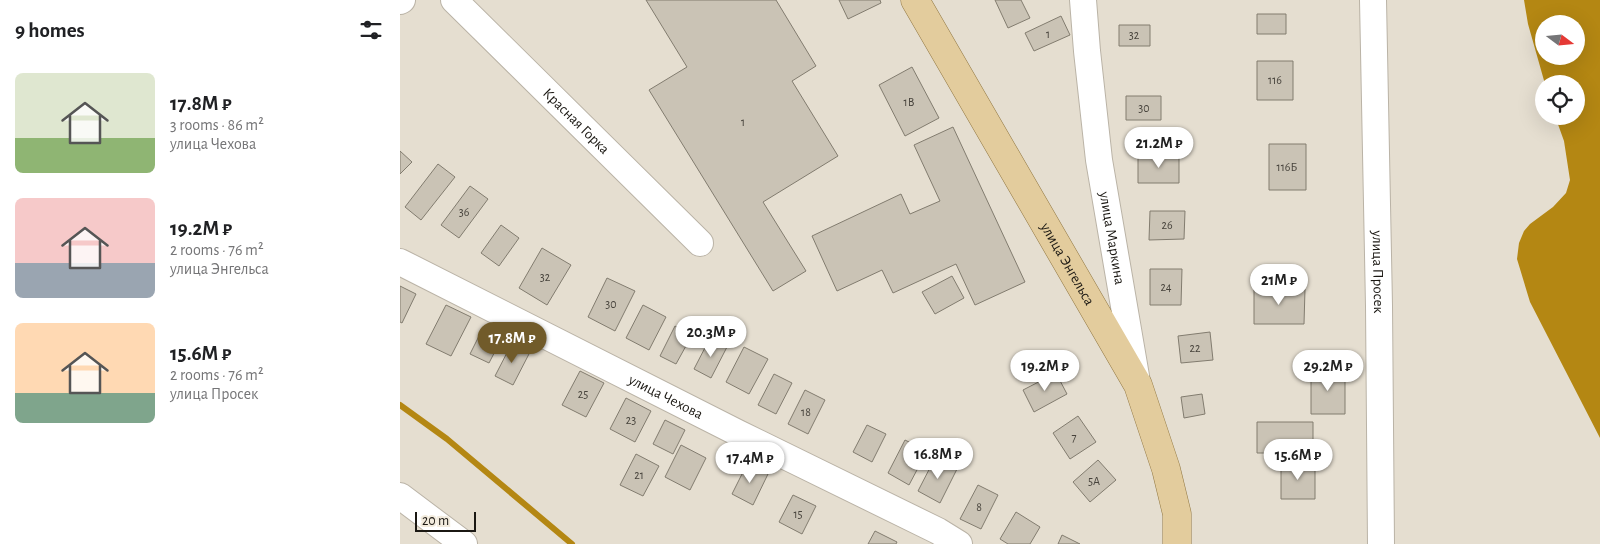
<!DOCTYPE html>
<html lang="en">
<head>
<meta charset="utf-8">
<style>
	body { margin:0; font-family:"Alegreya Sans",sans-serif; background:#f6f6f6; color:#202124; height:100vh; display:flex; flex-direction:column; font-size:19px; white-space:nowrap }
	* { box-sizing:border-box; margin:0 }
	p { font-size:16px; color:#757577 }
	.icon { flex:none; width:28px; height:28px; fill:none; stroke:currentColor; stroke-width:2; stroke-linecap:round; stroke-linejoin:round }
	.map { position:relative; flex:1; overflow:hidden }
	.drawer { display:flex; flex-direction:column; background:#fff; width:400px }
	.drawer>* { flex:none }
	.needle { width:32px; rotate:106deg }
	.fabs { position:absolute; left:1135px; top:15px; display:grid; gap:10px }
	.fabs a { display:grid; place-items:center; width:50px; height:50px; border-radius:50%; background:#fff; box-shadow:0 5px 20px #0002; font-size:25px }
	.scale { position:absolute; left:15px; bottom:12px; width:61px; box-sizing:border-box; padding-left:5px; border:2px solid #1b1813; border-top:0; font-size:14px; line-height:18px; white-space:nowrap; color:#1b1813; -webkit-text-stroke:4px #f2ebdd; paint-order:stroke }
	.price { position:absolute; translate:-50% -42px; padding:0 11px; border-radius:18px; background:#fff; color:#222; font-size:16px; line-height:32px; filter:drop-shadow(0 1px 2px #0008) }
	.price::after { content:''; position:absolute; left:50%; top:30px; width:15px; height:11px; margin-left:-8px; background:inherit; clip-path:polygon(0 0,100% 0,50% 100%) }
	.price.current { background:#715b2a; color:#fff }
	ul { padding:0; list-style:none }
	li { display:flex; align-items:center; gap:15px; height:125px; padding:0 15px }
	li span { display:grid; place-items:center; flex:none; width:140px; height:100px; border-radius:8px; color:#555 }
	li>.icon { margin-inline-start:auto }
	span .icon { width:60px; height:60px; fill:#fffc; stroke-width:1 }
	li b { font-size:21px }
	h2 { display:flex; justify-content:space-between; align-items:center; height:60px; padding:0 15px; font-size:21px }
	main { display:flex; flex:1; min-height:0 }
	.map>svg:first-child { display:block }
</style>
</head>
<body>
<main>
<section class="drawer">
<h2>9 homes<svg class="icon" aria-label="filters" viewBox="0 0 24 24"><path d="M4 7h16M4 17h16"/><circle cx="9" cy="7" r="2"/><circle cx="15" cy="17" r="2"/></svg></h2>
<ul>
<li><span style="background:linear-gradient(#dfe7d0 65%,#8fb573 0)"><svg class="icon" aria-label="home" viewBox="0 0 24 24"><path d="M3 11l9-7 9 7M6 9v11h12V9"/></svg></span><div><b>17.8M ₽</b><p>3 rooms · 86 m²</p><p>улица Чехова</p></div></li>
<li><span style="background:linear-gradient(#f6c9c9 65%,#9aa5b1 0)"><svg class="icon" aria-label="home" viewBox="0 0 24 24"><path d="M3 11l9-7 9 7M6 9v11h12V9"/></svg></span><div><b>19.2M ₽</b><p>2 rooms · 76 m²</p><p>улица Энгельса</p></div></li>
<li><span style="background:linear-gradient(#ffd9b3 70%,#7fa58c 0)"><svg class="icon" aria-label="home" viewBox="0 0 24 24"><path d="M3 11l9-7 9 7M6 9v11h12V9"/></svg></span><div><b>15.6M ₽</b><p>2 rooms · 76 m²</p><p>улица Просек</p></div></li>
</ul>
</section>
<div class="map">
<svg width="1200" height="544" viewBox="0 0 1200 544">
	<rect width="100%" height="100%" fill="#e5ded0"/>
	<!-- water -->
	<path fill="#b48713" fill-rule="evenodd" d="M1124,0H1200V438L1130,302L1117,259L1119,243L1124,231L1130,224L1153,207L1166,193L1170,180L1164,141L1155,116H1176V84H1145L1128,24ZM1144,24H1176V56H1144Z"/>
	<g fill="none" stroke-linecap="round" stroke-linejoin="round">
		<!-- stream -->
		<path stroke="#b48713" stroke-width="6" d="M0,405L47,439L172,544"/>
	</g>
	<!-- building -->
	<path fill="#cac3b5" stroke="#827c6f" d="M246,0H376L416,66L392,81L438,156L363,202L406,271L373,291L249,90L287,67Z
		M439,0H480L481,3L448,19Z
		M595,0H621L630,18L608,28Z
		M857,14H886V34H857Z
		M661,16L670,35L634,51L625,33Z
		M719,25H750V46H719Z
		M857,61H893V100H857Z
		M512,67L539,118L505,136L479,85Z
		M726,96H761V120H726Z
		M553,127L625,282L575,305L556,264L493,293L482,270L437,291L412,236L501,194L510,214L540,201L514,145Z
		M869,144H906V190H869Z
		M0,151L12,162L0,174Z
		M738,155H779V183H738Z
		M38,164L55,177L21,220L5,207Z
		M70,186L88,199L59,238L41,225Z
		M750,211H785L784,239L749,240Z
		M101,225L119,238L99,266L81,253Z
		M142,248L171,265L147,305L119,288Z
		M750,269H782L781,305H750Z
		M552,276L564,298L535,314L522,292Z
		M207,278L235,291L215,331L188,317Z
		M0,286L16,294L2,323L0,322Z
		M854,288L905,289L904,324H854Z
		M46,305L71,317L51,356L26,344Z
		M243,305L266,317L249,350L226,338Z
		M84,326L103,336L89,363L70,354Z
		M275,326L292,335L276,364L260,356Z
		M810,332L813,360L781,363L778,336Z
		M310,338L327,347L311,378L294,369Z
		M112,343L130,352L113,385L95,376Z
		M344,347L368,359L349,394L326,382Z
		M180,371L204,383L186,417L162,405Z
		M911,371H945V414H911Z
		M656,373L667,394L634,412L623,390Z
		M374,374L392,383L376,414L358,405Z
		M405,390L425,400L408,434L388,424Z
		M802,394L805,414L784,418L781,397Z
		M226,398L251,411L235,442L210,429Z
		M678,416L696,442L670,459L653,433Z
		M265,420L285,430L273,454L253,444Z
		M857,422H913V453H857Z
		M467,425L486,434L472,462L453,452Z
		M505,440L527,451L509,485L488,473Z
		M281,445L306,458L290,490L265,477Z
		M236,454L259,466L243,496L220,485Z
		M535,458L557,469L540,503L518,491Z
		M698,460L716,480L690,502L673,482Z
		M881,463L915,464V499H881Z
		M347,464L368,474L353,505L332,494Z
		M578,485L598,495L581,529L560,519Z
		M393,495L416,506L402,534L379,522Z
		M616,512L640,527L630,544H608L600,539Z
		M475,531L497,542L496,544H468Z
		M662,535L680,544H658Z"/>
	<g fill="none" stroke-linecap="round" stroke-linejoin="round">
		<!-- minor casing -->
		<g stroke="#bab3a6" stroke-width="28">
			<g id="minor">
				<path id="s1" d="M54,0L300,243"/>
				<path id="s2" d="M683,0L687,51L699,160L737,382"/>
				<path id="s3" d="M973,0L979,306L981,544"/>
				<path d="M0,1L2,0"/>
				<path id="s4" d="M0,262L338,433L538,531L559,544"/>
				<path d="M0,496L64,544"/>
			</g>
		</g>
		<!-- major casing -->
		<g stroke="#917742" stroke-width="29">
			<g id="major">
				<path id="s5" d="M515,0L738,385L766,469L777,514V544"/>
			</g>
		</g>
		<!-- minor -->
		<use href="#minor" stroke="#fff" stroke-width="26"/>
		<!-- major -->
		<use href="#major" stroke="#e3cc9d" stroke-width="28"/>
	</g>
	<g text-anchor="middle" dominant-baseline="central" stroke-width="4.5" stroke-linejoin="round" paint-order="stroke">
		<!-- number labels -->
		<g font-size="12" fill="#47433c">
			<text x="648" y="34">1</text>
			<text x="734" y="35">32</text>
			<text x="875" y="80">116</text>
			<text x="509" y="102">1В</text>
			<text x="744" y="108">30</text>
			<text x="343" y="122">1</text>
			<text x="887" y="167">116Б</text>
			<text x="64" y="212">36</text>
			<text x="767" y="225">26</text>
			<text x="145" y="277">32</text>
			<text x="766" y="287">24</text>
			<text x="211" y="304">30</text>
			<text x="795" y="348">22</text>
			<text x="183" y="394">25</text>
			<text x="406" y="412">18</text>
			<text x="231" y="420">23</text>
			<text x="674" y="437">7</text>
			<text x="239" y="475">21</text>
			<text x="694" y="481">5А</text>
			<text x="579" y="507">8</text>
			<text x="398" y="514">15</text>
		</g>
		<!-- street labels -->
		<g font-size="15" fill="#1b1813" stroke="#f2ebdd">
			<text stroke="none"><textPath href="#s1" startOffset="172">Красная Горка</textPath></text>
			<text stroke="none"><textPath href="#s2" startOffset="240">улица Маркина</textPath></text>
			<text stroke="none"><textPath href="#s5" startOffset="305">улица Энгельса</textPath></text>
			<text stroke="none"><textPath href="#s3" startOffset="272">улица Просек</textPath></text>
			<text stroke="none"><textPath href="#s4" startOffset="298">улица Чехова</textPath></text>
		</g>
	</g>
</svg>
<div class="fabs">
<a><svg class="needle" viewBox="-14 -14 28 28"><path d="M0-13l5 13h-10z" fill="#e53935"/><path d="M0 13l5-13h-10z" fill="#757577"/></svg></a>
<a><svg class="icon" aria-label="locate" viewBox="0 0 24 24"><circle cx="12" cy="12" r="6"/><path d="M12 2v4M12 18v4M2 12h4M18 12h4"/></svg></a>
</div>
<div class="scale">20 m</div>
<b class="price" style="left:759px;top:169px">21.2M ₽</b>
<b class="price" style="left:879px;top:306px">21M ₽</b>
<b class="price" style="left:311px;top:358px">20.3M ₽</b>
<b class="price current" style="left:112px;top:364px">17.8M ₽</b>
<b class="price" style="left:645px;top:392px">19.2M ₽</b>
<b class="price" style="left:928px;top:392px">29.2M ₽</b>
<b class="price" style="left:538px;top:480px">16.8M ₽</b>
<b class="price" style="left:898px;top:481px">15.6M ₽</b>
<b class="price" style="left:350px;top:484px">17.4M ₽</b>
</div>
</main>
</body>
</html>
